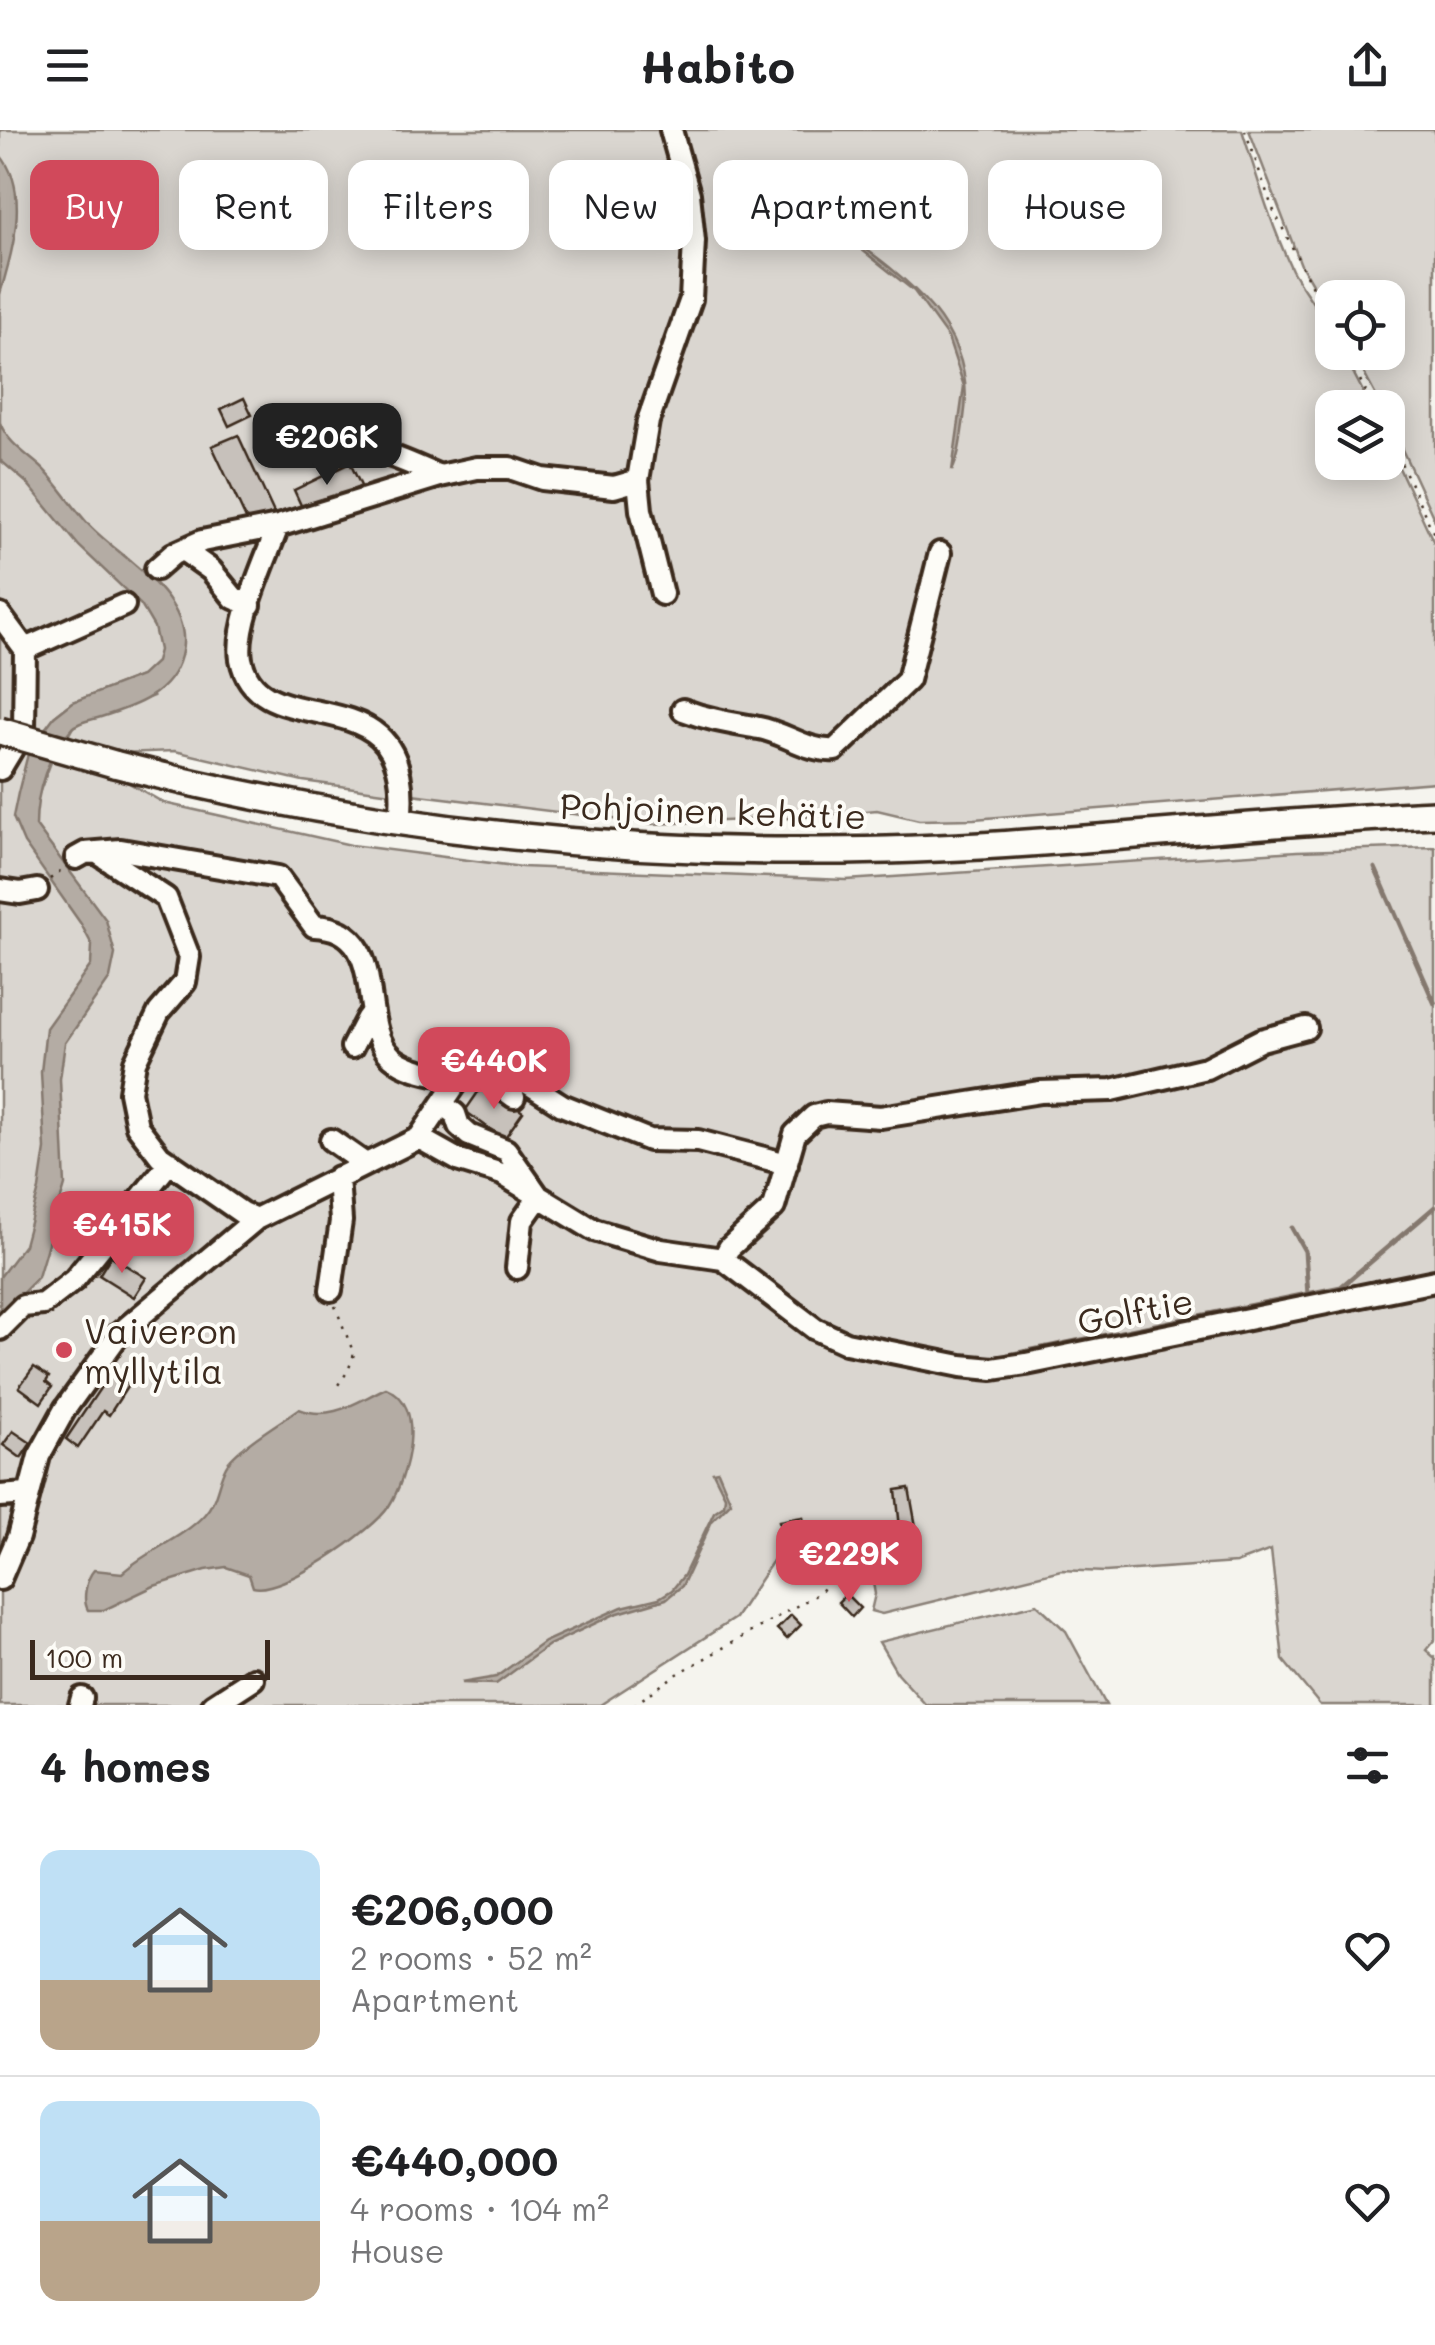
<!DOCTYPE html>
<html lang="en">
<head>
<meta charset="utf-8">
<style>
	body { margin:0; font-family:Mali,sans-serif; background:#f2f2f2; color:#202124; height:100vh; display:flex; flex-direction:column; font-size:38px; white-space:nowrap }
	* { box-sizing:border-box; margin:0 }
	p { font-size:32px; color:#757577 }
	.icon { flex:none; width:55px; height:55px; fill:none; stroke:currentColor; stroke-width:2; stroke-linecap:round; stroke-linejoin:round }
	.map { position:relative; height:1575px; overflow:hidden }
	.side { display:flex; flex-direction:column; background:#fff; flex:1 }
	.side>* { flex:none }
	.top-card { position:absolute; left:30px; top:30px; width:1375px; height:90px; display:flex; gap:20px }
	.fabs { position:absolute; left:1315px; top:150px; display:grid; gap:20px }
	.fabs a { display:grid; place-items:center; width:90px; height:90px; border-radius:20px; background:#fff; box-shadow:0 5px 25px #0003; font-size:50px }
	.scale { position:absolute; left:30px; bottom:25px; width:240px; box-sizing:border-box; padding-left:10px; border:5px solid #3b2a1e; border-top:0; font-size:28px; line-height:35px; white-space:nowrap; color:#3b2a1e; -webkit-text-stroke:8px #fdfcf7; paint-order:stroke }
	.price { position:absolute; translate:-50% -85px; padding:0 22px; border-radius:20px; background:#d1495b; color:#fff; font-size:32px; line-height:65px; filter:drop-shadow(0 2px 5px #0008) }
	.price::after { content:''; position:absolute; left:50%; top:60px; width:30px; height:22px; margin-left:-15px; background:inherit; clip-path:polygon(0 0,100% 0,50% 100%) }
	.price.active { background:#222; color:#fff }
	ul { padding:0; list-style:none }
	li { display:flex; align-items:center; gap:30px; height:250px; padding:0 40px }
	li+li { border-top:2px solid #e0e0e0 }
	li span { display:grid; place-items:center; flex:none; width:280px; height:200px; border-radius:20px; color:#555 }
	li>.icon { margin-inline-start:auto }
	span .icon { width:120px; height:120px; fill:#fffc; stroke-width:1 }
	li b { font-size:42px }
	h2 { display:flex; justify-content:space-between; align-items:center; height:120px; padding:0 40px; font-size:42px }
	.chip { padding:0 35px; border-radius:20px; background:#fff; box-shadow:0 5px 25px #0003; font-size:35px; line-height:90px }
	.chip.active { background:#d1495b; color:#fff }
	header { display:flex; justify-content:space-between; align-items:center; height:130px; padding:0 40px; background:#fff; font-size:45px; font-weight:700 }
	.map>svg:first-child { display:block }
</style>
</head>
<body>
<header><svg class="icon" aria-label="menu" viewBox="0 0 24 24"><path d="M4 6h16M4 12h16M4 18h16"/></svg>Habito<svg class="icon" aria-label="share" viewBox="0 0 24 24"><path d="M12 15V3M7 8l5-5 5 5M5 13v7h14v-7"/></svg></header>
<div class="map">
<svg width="1435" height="1575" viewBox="0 0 1435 1575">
	<rect width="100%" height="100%" fill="#f5f4ee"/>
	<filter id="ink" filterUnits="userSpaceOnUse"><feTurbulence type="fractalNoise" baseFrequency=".01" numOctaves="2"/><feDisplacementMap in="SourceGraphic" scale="20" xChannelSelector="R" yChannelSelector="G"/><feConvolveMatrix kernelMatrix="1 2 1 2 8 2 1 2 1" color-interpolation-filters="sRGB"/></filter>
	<g filter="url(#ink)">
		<!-- green -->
		<path fill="#dad6d0" stroke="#8a8077" stroke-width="2.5" d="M0,0H1242C1257,47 1271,95 1292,140C1306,167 1332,191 1332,222L1343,223L1371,277L1332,278V332H1388V314L1435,415V652L974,689L919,690L877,680L793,688L653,694L412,664L403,626L395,617L388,622L391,663L303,651L175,621L120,623L67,608L73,597L82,592L153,566L141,546L73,572L54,587L38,666L53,627L115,645L164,673L351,715L522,737L846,750L1297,721L1435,717V1509L1426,1520L1435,1528V1575H1320L1283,1530L1271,1420L1236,1433L1105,1442L1061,1440L882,1484L871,1481L875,1464L869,1430L885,1419L774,1429L735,1488L600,1575H0Z
			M1249,0H1435V391L1388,289V278L1382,277L1353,223L1388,222V168H1332V188L1301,135Z
			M1037,1474L1066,1501L1106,1575H926L897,1543L879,1512Z"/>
		<!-- water -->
		<path fill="#b4aca4" stroke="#84786e" stroke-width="2.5" d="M0,25C31,61 12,124 0,164Z
			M790,63C862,123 982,175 964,288C961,306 960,325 952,341L964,256L948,208L914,161Z
			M0,293C8,313 25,323 41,337C59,354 73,378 90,396C123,430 197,469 181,526C171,564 136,576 101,587C92,590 79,591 72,598C48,624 36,661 36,696L106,790L115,824L110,848L65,913L60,949L65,1055L38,1147L0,1186V1147L24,1115L39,1059L45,1019L41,942L46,898L91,835L92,815L81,794L24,713L13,687L18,663L29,620L54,587L73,572L141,546L156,532L159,520L154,497L141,475L79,416L27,353L0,330Z
			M386,1258C428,1274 407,1348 389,1376C374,1401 281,1465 253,1457L249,1445L226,1437L206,1440L154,1456L104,1480H88C82,1470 86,1449 94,1440L122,1443C146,1421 182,1409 204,1385C218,1370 217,1353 226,1336C235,1319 282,1291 299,1279C332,1292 357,1271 386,1258Z
			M718,1341L731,1372L712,1391L682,1456L666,1469L615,1484L549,1515L496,1554L461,1553L496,1547L544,1512L622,1477L659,1468L672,1460L684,1445L714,1382L724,1375L725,1366L713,1342Z"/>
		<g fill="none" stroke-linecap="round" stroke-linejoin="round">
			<!-- stream -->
			<path stroke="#84786e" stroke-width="5" d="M1375,738L1435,874
				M1292,1098L1305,1121L1308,1165
				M1008,1225L1341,1157L1435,1077"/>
		</g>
		<!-- building -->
		<path fill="#c7c1bb" stroke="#3b2a1e" stroke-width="2.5" d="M244,268L252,285L229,296L221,279Z
			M238,305L274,383L248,393L212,316Z
			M350,333L361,356L305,384L294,360Z
			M483,955L523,982L504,1009L465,981Z
			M111,1126L146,1148L134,1167L99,1145Z
			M34,1237L49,1247L46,1252L52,1257L41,1273L19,1257Z
			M111,1242L129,1254L109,1285L103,1281L78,1318L66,1309Z
			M13,1301L31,1313L21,1328L3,1315Z
			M909,1358L919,1413L902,1417L896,1360Z
			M803,1387L806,1408L783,1412L779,1391Z
			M846,1464L860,1478L852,1487L838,1472Z
			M791,1485L801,1495L787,1509L777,1499Z"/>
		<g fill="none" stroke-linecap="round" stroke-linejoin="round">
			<!-- minor casing -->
			<g stroke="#3b2a1e" stroke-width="28">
				<path id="minor" d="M332,320C367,310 407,333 440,346
					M638,350L641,380L662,464
					M278,396C266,430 235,494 241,529C258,620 419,534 400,693
					M183,420L211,440L234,468L250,475
					M156,439L173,424L202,411L278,396L440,346L477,338H510L542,349L614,357L638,350L648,291L691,169L694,111L689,64L671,0
					M0,485L25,519
					M683,580C709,590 732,593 759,598C786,603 807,622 835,620L908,550L940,423
					M0,639L24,599L25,519L124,475
					M96,722L166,768L189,827L185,852L159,882L135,932L130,962L137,996L160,1026L242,1083L256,1089
					M76,728L85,723L121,720L278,747L314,796C392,798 354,894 392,927C409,942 438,944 459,949L488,935L498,934L562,975L649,1010L698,1011L787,1034
					M0,760L20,763L37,760
					M352,917L367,888
					M477,940L514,967
					M443,975L455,984L459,996L469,1005L506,1020L539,1067L522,1091L517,1138
					M419,1008L459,949
					M331,1010L364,1033
					M723,1129L729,1118L774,1077L795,1004L814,986L826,983L881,987L1040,962L1112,960L1206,938L1261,910L1306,898
					M331,1160L341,1091L338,1047
					M0,1199L23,1176L43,1174L74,1150L170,1032
					M0,1366L27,1364
					M0,1449L18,1407L39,1326L65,1279L119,1204L256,1089L419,1008L460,1031L502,1044L594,1100L661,1120L723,1129L815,1199L846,1213L961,1236L993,1239L1026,1234L1435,1151
					M80,1575L82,1568
					M213,1575L253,1549"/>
			</g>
			<!-- major casing -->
			<g stroke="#3b2a1e" stroke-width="32">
				<path id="major" d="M114,634C347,694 583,723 824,721C1028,720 1232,693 1435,684"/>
			</g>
			<!-- path -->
			<path stroke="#3b2a1e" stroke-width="2.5" stroke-dasharray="2.5 8" stroke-linecap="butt" d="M1245,0L1272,77L1332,197
				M1346,222L1374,278
				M1388,305L1435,406
				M50,749L64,738
				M335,1176L354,1224L348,1241L335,1259
				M634,1575L674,1546L821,1462L859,1409"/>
			<!-- minor -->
			<use href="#minor" stroke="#fdfcf7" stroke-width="20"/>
			<!-- major -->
			<use href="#major" stroke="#fdfcf7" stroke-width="25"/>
			<!-- major-bridge casing -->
			<g stroke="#3b2a1e" stroke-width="32" stroke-linecap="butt">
				<path id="major-bridge" d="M0,601L114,634"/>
			</g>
			<!-- major-bridge -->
			<use href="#major-bridge" stroke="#fdfcf7" stroke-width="25"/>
		</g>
	</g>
	<!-- markers -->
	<circle fill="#d1495b" stroke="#fdfcf7" stroke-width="4" cx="64" cy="1220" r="10"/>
	<g text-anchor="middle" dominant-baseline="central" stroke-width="8" stroke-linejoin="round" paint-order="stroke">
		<!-- street labels -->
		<g font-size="35" fill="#3b2a1e" stroke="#fdfcf7">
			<text transform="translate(713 680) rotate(2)">Pohjoinen kehätie</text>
			<text transform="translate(1135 1180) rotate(-11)">Golftie</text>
		</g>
		<!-- poi labels -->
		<g font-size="35" fill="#3b2a1e" stroke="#fdfcf7" text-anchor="start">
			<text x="84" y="1200">Vaiveron<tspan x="84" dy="40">myllytila</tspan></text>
		</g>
	</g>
</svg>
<div class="fabs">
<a><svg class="icon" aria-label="locate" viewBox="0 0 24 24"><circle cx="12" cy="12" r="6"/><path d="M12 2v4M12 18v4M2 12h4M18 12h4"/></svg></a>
<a><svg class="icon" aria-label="layers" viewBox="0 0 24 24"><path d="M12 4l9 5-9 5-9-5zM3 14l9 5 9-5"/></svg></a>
</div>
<div class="scale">100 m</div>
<b class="price active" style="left:327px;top:358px">€206K</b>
<b class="price" style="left:494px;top:982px">€440K</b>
<b class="price" style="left:122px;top:1146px">€415K</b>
<b class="price" style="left:849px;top:1475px">€229K</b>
<div class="top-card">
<a class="chip active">Buy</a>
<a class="chip">Rent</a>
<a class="chip">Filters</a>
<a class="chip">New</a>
<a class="chip">Apartment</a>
<a class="chip">House</a>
</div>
</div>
<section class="side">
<h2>4 homes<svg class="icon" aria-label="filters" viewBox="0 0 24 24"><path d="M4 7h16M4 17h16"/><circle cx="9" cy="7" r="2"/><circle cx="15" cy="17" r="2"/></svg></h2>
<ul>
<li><span style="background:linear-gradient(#bfe0f5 65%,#b9a48a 0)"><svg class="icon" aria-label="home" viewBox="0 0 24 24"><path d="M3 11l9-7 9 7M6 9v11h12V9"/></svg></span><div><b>€206,000</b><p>2 rooms · 52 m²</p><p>Apartment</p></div><svg class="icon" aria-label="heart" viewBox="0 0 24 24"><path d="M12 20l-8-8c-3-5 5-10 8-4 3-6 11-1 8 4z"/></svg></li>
<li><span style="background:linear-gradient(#bfe0f5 60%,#b9a48a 0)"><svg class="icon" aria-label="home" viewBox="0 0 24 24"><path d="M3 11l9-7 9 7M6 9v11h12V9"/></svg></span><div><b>€440,000</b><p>4 rooms · 104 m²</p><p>House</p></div><svg class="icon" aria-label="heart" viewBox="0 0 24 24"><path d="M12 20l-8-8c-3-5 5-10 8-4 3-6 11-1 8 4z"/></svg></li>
</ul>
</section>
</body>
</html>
